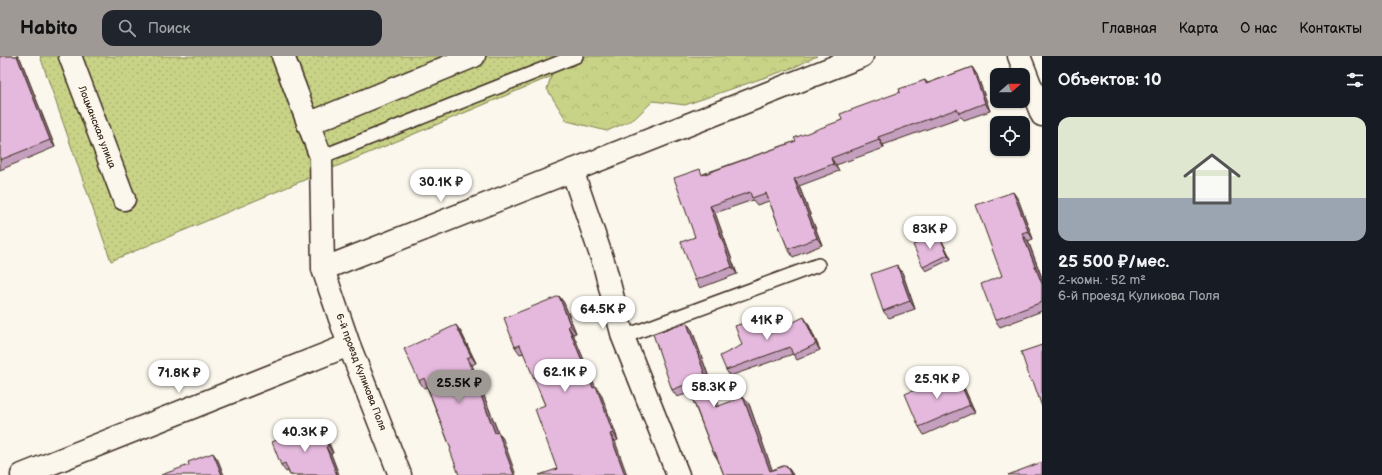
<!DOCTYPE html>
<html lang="ru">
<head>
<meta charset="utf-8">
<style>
	body { margin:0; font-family:"Balsamiq Sans",sans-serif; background:#20242c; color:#f1f3f6; height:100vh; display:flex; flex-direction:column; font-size:15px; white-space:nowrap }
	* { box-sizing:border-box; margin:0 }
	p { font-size:13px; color:#9ea1a6 }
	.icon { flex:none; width:22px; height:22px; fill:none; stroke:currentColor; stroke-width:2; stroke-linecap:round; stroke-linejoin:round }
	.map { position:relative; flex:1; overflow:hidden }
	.panel { display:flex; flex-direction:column; background:#171b24; width:340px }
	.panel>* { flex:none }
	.needle { width:26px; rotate:69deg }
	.fabs { position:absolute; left:990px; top:12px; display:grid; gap:8px }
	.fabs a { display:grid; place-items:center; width:40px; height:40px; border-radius:8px; background:#171b24; box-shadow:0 1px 3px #0004; font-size:20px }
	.price { position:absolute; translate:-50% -34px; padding:0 9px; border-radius:14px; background:#fff; color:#222; font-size:13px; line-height:26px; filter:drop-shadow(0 1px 2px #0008) }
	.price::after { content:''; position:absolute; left:50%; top:24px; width:12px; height:9px; margin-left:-6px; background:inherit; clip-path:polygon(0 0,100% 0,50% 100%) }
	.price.active { background:#9f9995; color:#111 }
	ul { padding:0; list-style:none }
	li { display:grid; align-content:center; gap:8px; height:212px; padding:0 16px }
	li span { display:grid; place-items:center; height:124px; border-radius:12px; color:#555 }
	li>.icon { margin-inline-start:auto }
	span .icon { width:72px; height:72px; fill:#fffc; stroke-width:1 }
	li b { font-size:17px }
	h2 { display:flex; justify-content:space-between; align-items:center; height:48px; padding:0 16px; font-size:17px }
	header { display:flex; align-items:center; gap:24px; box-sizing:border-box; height:56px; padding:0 20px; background:#9f9995; color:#111 }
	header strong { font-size:19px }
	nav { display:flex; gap:22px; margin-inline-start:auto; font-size:14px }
	.search { width:280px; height:36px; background:#20242c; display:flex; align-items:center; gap:10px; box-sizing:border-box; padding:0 14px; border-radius:12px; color:#9ea1a6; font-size:15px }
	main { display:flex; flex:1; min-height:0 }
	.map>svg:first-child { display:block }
</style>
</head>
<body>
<header>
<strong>Habito</strong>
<div class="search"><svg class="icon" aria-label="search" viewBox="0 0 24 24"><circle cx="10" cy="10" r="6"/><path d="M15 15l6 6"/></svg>Поиск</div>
<nav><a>Главная</a><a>Карта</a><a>О нас</a><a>Контакты</a></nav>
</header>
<main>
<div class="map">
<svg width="1042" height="419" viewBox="0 0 1042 419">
	<defs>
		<pattern id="grass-dots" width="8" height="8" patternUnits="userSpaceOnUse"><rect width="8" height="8" fill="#c8d387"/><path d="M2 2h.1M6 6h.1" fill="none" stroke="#adb574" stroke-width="1.8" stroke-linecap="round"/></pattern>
		<pattern id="forest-crowns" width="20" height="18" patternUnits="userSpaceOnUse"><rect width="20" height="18" fill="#c8d387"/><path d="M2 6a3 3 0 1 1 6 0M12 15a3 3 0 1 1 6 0" fill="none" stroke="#adb574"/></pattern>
	</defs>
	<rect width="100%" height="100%" fill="#fbf7ec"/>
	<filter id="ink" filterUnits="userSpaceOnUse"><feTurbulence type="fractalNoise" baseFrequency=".025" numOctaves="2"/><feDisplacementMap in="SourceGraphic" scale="8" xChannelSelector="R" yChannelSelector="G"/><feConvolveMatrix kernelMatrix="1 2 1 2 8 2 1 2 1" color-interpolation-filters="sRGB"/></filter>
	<g filter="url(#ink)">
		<!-- grass -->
		<path fill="url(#grass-dots)" stroke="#827e52" d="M40,0H600L111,205Z"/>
		<!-- forest -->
		<path fill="url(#forest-crowns)" stroke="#827e52" d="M580,0H817L795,11L685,49L653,45L634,63L607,75L567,65L547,33L554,11Z"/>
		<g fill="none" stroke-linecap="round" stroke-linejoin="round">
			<!-- service casing -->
			<g stroke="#3b2a1e" stroke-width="16">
				<path id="service" d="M321,101L576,0
					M623,281L818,209"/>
			</g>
			<!-- minor casing -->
			<g stroke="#3b2a1e" stroke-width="25">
				<path id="minor" d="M70,0L124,143
					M283,0L321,101L323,213L349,289L400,419
					M1019,0L1042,59
					M308,68L474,0
					M572,114L604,208L623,281L678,419
					M323,213L862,0
					M22,419L349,289"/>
			</g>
			<!-- service -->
			<use href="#service" stroke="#fbf7ec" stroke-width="13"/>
			<!-- minor -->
			<use href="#minor" stroke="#fbf7ec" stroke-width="22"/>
		</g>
		<!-- wall -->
		<path fill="#c59fbe" stroke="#3b2a1e" d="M1,0H18L20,2L55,91L0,114V1Z
			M972,11L977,19L990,55L964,64L961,61L883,89L884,92L836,109L839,115L799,130L822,189L793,201L788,193L769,145L757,149L753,144L715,157L737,218L700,232L695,224V181L703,118L796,85L842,64L925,24L928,27Z
			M1018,143L1033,183L1028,185L1042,222V255L1000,271L995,264L1002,220Z
			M938,177L951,203L926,215L923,211Z
			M897,209L902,216L915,253L889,262L883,255Z
			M559,240L564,247L576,277L573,278L595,331L601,338L618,384L557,413L545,349L524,297L520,298L515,291Z
			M766,267L770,277L808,267L820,294L797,304L793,298L730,320L726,314L742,289Z
			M692,274L719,350L749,348L772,414L786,409L791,416L793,419H724L718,404L713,396L690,337L677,341L672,334Z
			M461,276L476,307L472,309L498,376L503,383L451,393L427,331L424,332L419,325Z
			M961,325L975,356L924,379L919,371Z
			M319,367L324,375L333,397L331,398L339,419H290L288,415L286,416L281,409Z"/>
		<!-- shaded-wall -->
		<path fill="#a0829b" stroke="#3b2a1e" d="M17,0H18L20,2L55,91L50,84Z
			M972,11L977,19L990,55L985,47Z
			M878,81L883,89L884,92L879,84Z
			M831,102L836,109L839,115L833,108Z
			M794,123L799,130L822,189L817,182Z
			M1013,136L1018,143L1033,183L1028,175Z
			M710,150L715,157L737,218L732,211Z
			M938,177L951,203L948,199Z
			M1022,177L1028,185L1042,222V228Z
			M897,209L902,216L915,253L910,245Z
			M559,240L564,247L576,277L570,269Z
			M762,261L766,267L772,283L768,278Z
			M804,261L808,267L820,294L816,288Z
			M687,267L692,274L722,358L716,351Z
			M456,269L461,276L476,307L471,300Z
			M568,270L573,278L599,339L593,332Z
			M467,302L472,309L501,384L495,377Z
			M956,318L961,325L975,356L970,349Z
			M596,330L601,338L618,384L613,377Z
			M743,341L749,348L774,419L770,415Z
			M319,367L324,375L333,397L328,390Z
			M498,376L503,383L516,419H514Z
			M610,378L615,385L627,419H625Z
			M326,391L331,398L339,419H337Z
			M213,397L218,404L224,419H222Z
			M786,409L791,416L793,419H791Z"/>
		<!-- building -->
		<path fill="#e5b9dd" stroke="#3b2a1e" d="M1,0H17L50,84L0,104V1Z
			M972,11L985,47L959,57L957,53L878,81L879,84L831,102L833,108L794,123L817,182L788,193L766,137L752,142L750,136L710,150L732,211L695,224L681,186L695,181L674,122L700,113L702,119L796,85L794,82L842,64L840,58L900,36L899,33L925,24L926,28Z
			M1013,136L1028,175L1022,177L1042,228V246L995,264L981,228L1002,220L976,149Z
			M938,177L948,199L923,211L913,189Z
			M897,209L910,245L883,255L871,218Z
			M559,240L570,269L568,270L593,332L596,330L613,377L610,378L625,419H539L557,413L535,353L545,349L520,289L515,291L504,262Z
			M762,261L768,278L804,261L816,288L793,299L790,291L726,314L720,300L742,289L735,270Z
			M687,267L716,351L743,341L770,415L786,409L791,419H724L715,396H713L687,328L672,334L653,278Z
			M456,269L471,300L467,302L495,377L498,376L514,419H459L450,394L451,393L424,322L419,325L404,293Z
			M1042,289V351L1033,325L1031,326L1021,296Z
			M956,318L970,349L919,371L905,338L940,323Z
			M319,367L328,390L326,391L337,419H290L285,407L281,409L272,386Z
			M213,397L222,419H161L189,409L188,406Z
			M1042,406V419H1008Z"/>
	</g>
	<g text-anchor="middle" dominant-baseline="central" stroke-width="4" stroke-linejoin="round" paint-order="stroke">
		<!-- street labels -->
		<g font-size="10" fill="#3b2a1e" stroke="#fbf7ec">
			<text transform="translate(97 71) rotate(69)">Лоцманская улица</text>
			<text transform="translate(361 316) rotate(69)">6-й проезд Куликова Поля</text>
		</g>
	</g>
</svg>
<div class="fabs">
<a><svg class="needle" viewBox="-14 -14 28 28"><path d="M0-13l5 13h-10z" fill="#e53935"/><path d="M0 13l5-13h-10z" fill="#9ea1a6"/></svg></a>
<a><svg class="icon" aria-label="locate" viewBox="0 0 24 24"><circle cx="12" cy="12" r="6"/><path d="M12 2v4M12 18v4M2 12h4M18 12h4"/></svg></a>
</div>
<b class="price" style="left:441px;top:147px">30.1K ₽</b>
<b class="price" style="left:930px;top:194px">83K ₽</b>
<b class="price" style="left:603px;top:274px">64.5K ₽</b>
<b class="price" style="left:767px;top:285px">41K ₽</b>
<b class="price" style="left:565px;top:337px">62.1K ₽</b>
<b class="price" style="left:179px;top:338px">71.8K ₽</b>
<b class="price" style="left:937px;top:344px">25.9K ₽</b>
<b class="price active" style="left:459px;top:348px">25.5K ₽</b>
<b class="price" style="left:714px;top:352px">58.3K ₽</b>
<b class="price" style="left:305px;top:397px">40.3K ₽</b>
</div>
<section class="panel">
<h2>Объектов: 10<svg class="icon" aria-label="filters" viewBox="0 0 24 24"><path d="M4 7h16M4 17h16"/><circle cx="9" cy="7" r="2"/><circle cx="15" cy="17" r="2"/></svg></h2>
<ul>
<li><span style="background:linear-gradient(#dfe7d0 65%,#9aa5b1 0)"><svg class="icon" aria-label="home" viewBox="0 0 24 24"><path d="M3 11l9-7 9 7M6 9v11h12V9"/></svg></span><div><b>25 500 ₽/мес.</b><p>2-комн. · 52 m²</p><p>6-й проезд Куликова Поля</p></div></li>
</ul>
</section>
</main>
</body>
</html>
